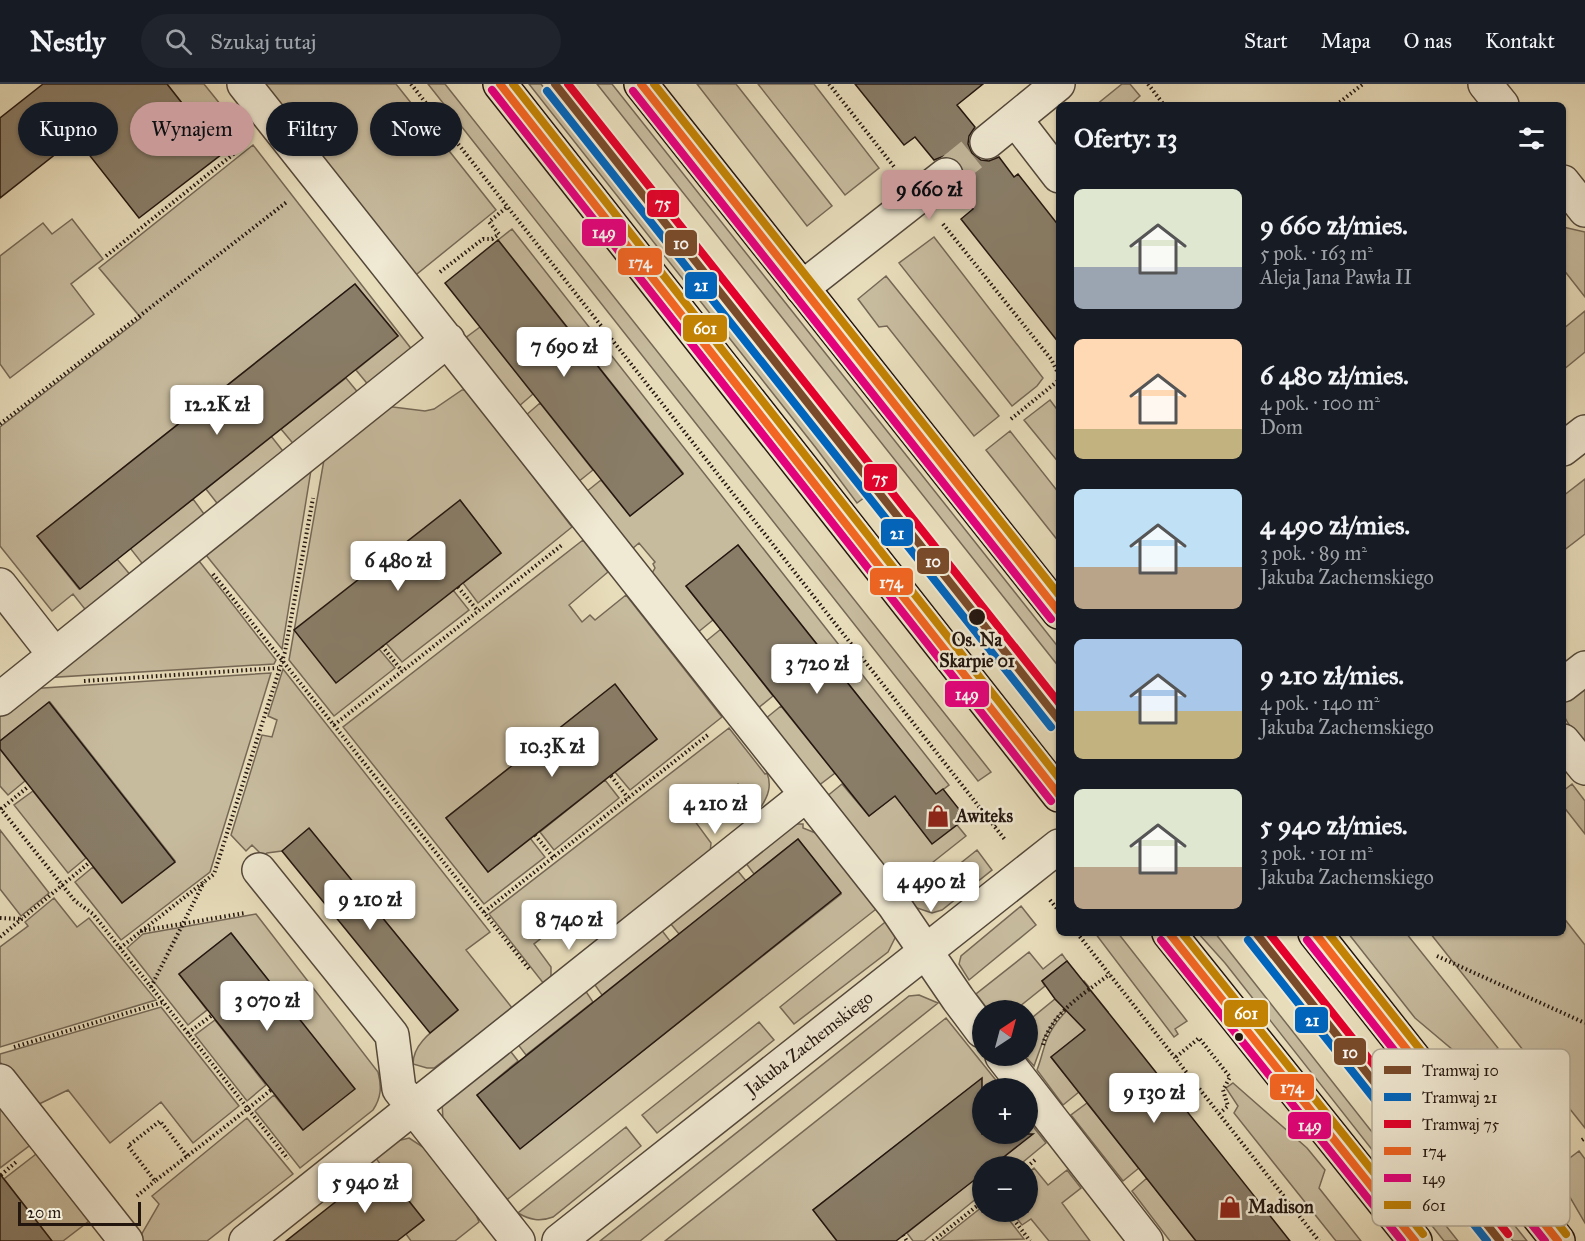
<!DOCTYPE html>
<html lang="pl">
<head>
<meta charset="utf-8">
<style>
	body { margin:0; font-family:"IM FELL Great Primer",serif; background:#20242c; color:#f1f3f6; height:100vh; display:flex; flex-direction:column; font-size:22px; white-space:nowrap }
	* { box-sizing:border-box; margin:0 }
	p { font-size:20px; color:#9ea1a6 }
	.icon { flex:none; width:33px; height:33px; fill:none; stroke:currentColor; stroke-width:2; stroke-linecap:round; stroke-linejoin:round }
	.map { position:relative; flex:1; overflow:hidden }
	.side { position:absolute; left:1056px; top:18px; width:510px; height:834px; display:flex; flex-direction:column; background:#171b24; border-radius:9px; box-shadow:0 2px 4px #0004 }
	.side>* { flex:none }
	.top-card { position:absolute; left:18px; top:18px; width:570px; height:54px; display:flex; gap:12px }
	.needle { width:39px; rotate:36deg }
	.tools { position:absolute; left:972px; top:916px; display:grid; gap:12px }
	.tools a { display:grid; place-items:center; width:66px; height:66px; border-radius:50%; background:#171b24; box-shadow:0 2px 4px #0004; font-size:30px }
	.scale { position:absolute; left:18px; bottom:15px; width:123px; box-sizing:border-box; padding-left:6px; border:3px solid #23160f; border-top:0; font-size:16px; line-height:21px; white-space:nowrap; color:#23160f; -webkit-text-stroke:4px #f0e9d3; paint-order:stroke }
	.price { position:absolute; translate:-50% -51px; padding:0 14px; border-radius:6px; background:#fff; color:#222; font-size:20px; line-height:39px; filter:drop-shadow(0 2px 3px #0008) }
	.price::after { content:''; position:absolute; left:50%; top:36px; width:18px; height:14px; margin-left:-9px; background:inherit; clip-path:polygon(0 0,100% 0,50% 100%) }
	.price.active { background:#c59692; color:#111 }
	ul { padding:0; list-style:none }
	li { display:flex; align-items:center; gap:18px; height:150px; padding:0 18px }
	li span { display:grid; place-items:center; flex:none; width:168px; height:120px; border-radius:9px; color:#555 }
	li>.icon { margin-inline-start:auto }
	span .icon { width:72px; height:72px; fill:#fffc; stroke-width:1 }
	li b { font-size:26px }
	h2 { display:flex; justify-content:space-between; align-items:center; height:72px; padding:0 18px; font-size:26px }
	.tag { padding:0 21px; border-radius:27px; background:#171b24; box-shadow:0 2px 4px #0004; font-size:21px; line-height:54px }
	.tag.active { background:#c59692; color:#111 }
	header { display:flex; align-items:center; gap:36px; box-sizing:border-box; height:84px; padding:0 30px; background:#171b24; border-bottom:2px solid #363941 }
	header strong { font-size:28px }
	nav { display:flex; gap:33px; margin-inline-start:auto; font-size:21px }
	.search { width:420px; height:54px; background:#20242c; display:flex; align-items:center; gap:15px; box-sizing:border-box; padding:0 21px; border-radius:33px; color:#9ea1a6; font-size:22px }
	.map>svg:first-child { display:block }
</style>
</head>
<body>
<header>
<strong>Nestly</strong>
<div class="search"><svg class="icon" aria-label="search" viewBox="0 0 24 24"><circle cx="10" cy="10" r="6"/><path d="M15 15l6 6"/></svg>Szukaj tutaj</div>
<nav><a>Start</a><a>Mapa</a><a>O nas</a><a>Kontakt</a></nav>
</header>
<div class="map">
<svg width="1585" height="1157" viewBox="0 0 1585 1157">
	<rect width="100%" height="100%" fill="#e8ddbb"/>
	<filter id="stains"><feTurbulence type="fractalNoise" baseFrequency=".00333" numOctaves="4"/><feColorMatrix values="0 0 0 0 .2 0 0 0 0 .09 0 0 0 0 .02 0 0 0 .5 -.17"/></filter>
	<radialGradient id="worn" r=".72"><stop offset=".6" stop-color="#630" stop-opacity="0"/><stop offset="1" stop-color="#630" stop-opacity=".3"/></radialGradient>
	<!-- green -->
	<path fill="#c7bb9e" stroke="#756856" stroke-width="1.5" d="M167,0H204L245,51L222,70Z
		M255,0H396L496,126L412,194Z
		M428,0H445L991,688L978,697Z
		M529,0H541L865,413L857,419L816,364Z
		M597,0H612L1059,564V583Z
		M697,0H736L832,122L807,142Z
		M758,0H814L879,84L845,111Z
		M1122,0H1130L1140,12L1130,21H1096Z
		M253,61L413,267L370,303L356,286L398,252L355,200L37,452L79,505L117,475L132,493L88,529L73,510L52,527L0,462V343L141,234L99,184Z
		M72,135L103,175L71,200L94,230L10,294L0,280V172L43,139L52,150Z
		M1563,143L1585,148V213L1563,185Z
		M512,145L949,701L910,731L957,741L966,752L899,805L826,713L842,700L869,732L921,691L738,461L686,502L713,536L697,549L651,491L655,484L653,480L655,478L639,459L632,465L586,408L601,396L630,432L683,389L498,156Z
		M934,153L1043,294L1037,302L1012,322L899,179Z
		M886,192L999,332L974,352L887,242L879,243L858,215Z
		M1585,227V268L1563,286V245Z
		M480,243L533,310L518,323L464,255Z
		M346,294L360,311L296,363L281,345Z
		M462,306H466L572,443L478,519L463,499L501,469L460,416L379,565L395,584L334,632L289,576L325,370L385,322L425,327L434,325Z
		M1050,316L1059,328V379L1024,336Z
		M540,319L593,386L578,398L525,332Z
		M1010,347L1059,409V458L986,366Z
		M271,352L286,371L220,423L206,405Z
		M312,380L282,565L202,466Z
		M1585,395V450L1563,467V412Z
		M193,415L207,434L145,483L130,464Z
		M583,456L608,488L569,521L582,538L590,531L595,536L626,511L722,633L630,706L615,688L657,655L615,601L446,734L488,788L530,754L545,773L484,820L343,643Z
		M196,473L276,576L274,580L41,594Z
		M453,506L469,526L402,578L386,559Z
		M721,545L773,612L757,625L705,558Z
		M283,585L490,848L466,866L513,925L434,984H427L413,980C413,955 443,941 458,926L309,745L282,767L267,769L263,772L252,761L246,767L231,751L262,651L272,653L277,636L268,632Z
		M271,589L210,788L121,856L75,798L93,783L122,819L175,777L50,618L0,657V628L28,605Z
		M1585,599V659H1583C1575,648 1556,630 1565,615C1569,609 1579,604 1585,599Z
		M781,622L835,689L818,702L765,635Z
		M729,644L765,690L767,689C772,702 768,712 761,723L756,722L738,700L694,736L711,759L710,769L607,849L599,847L580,824L534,860L551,883V894L544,900L489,830Z
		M0,665L25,697L8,711L0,702Z
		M605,696L619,714L554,766L540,748Z
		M1572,700L1585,717V750L1563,722V707Z
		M33,707L86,774L68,789L14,721Z
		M795,740H803V744L818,750L880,822L504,1118L443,1036L442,1018L505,960L518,977L477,1011L520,1064L841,810L798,755L754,790L742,774Z
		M0,746L49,809L21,832L0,805Z
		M977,766L992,786L942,826L932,829L908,821Z
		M733,781L746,797L679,850L666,834Z
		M54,814L77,843L89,834L156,916L0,963V863L28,842L25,838Z
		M1021,822L1036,841L969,896L959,880L961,872Z
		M256,830L378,988C382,1003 381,1014 373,1026L300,1084L255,1027L274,1011L303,1046L354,1005L231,849L179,890L207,926L188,941L127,864L143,850Z
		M1563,833L1585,861V1044L1430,849H1563Z
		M889,835L895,854L888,868L794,940L780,923Z
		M657,840L670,857L602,911L590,894Z
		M1095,849H1118L1187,937L1175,945L1178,950L1174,953Z
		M1198,849H1215L1458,1157H1444L1225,879Z
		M1348,849H1406L1498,964L1472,982L1415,934Z
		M1029,868L1043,885L1062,870L1067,877L1042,897L1045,902L1014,927H989L976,910Z
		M1084,897L1089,903L1057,933L1044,954L1034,982L1025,972H1028V937L1055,915L1059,918Z
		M581,900L593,918L526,971L513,954Z
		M1091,907L1108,928L1051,973L1079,1008L1063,1021L1037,986C1041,976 1043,965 1047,955C1056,934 1073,919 1091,907Z
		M919,911L938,919L640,1157H600L909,912Z
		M161,923L239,1022L193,1059L161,1018L110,1059L68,1006L35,1022L0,978V970Z
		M946,934L1003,1005H982V1009L975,1000L813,1126L837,1157H665Z
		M215,936L266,1001L247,1017L195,951Z
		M759,938L774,956L657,1049L642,1031Z
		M1406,998L1456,1068L1527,1157H1513L1394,1007Z
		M1233,999L1307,1064L1325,1086L1319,1104L1361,1157H1336L1234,1029L1238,1022L1226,1004Z
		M0,1016L33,1059L0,1084Z
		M1087,1019L1139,1084L1123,1097L1071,1031Z
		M247,1034L293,1090L207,1157H143L140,1153L159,1120L152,1112Z
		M1028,1036L1046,1059L1017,1083H991L1021,1059L1028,1050Z
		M626,1043L641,1062L553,1133C540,1138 530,1136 518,1129Z
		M409,1054L426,1065L475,1128L479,1138L455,1157H411L406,1150L424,1136L374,1072L393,1058Z
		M40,1067L93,1134L63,1157H52L4,1095Z
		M1579,1067L1585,1075V1139L1554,1086Z
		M1034,1084L1048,1101L1067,1086L1081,1104L1062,1119L1090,1157H1049L1031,1135L1022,1141L1012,1128H1028V1089Z
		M976,1094L982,1103V1110L924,1157H913L907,1149Z
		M1147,1094L1196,1157H1170L1132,1107Z
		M982,1123V1128H1003L1024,1155L939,1157Z"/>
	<!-- building -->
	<path fill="#897d68" stroke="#23160f" stroke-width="1.5" d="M43,0H167L222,70L139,134L76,54L0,114V34Z
		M855,0H983L957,21L975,43L969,52L968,60L972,69L981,76L989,77L999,73L1014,93L1018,90L1059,142V259L961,135L973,125L958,106L963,99L965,89L960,79L952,73L944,72L934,76L915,53L904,61Z
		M498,156L683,390L630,432L445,199Z
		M355,200L398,252L80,505L37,452Z
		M460,416L501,469L336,599L294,546Z
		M738,461L936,710L943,705L966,734L932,760L895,712L869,732L686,502Z
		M615,600L657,655L488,788L446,734Z
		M49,618L175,778L122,819L0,665V657Z
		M309,744L458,926L430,949L282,767Z
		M798,755L841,809L520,1065L477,1011Z
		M231,849L355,1005L303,1046L179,890Z
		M1067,877L1143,972L1290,1157H1196L1051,973L1085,946L1055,915L1042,897Z
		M982,994V1050H1033L991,1083H982V1090L896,1157H837L813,1126Z
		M381,1082L424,1136L397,1157H286Z
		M0,1090L52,1157H0Z"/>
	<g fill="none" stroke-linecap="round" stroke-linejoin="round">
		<!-- minor-tunnel -->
		<path stroke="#c1b599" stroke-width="33" stroke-dasharray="33 16" stroke-linecap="butt" d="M946,91L987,58"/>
		<!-- minor casing -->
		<g stroke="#54483a" stroke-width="36">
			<path id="minor" d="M244,0L894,821L958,915L982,947
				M1485,0L1502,21
				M1015,35L1059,92
				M987,58L1058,0
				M1563,98L1585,126
				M802,204L946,91
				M1563,365L1585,348
				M0,501L54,570
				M1563,601L1585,584
				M0,615L448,256
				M1563,657L1585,684
				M259,786L392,951L399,1005L518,1157
				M1002,972L1146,1157
				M0,997L126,1157
				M246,1157L806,711
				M559,1157L1059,762"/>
		</g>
		<!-- major casing -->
		<g stroke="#23160f" stroke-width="36">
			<path id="major" d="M500,0L1059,711
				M641,0L1059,528
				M1169,849L1415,1157
				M1315,849L1558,1157"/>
		</g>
		<!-- path -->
		<path stroke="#23160f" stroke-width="4" stroke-dasharray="1.5 3" stroke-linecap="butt" d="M411,0L1006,757
			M829,0L895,84
			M1148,0L1164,21
			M1336,21L1363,0
			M943,140L1051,275L1059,291
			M106,172L246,60
			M440,188L483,155H492L499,150L489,138L508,122
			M1011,335L1059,296
			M0,340L288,117
			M213,490L529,885
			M458,503L478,527
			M382,562L402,587
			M84,597L278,584
			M334,641L562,461
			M611,692L628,714
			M0,724L75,817L93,830L288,1075
			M1,725L29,702
			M994,741L1005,732
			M535,751L553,773
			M1050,816L1059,827
			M484,828L709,650
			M0,834L23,835
			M140,847L245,829
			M1077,849L1319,1157
			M0,853L90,778
			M120,864L214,790L285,568L313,414
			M1437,872L1585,939
			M151,903L204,798
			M188,949L211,932
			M1043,961C1051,929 1085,909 1110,890
			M14,963L163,918
			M1176,973L1199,954L1230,993L1223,1006L1228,1022L1220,1029
			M1582,1056L1585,1054
			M187,1072L160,1037L128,1062L155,1097C194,1067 233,1037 271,1006
			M1027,1083L1035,1076
			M1,1091L16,1078
			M980,1091L982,1095
			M137,1112L155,1097
			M1008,1128L1030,1157
			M903,1151L907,1157
			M933,1157L982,1118"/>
		<!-- minor -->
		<use href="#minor" stroke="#f0e9d3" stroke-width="33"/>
		<!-- major -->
		<use href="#major" stroke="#e8ddbb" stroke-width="33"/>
		<!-- bus-1 casing -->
		<g stroke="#f0e9d3" stroke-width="12">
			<path id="bus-1" d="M500,0L1059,711
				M641,0L1059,528
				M1169,849L1415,1157
				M1315,849L1558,1157"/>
		</g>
		<!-- bus-2 casing -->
		<g stroke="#f0e9d3" stroke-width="12">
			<path id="bus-2" d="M492,6L1051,717
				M633,7L1051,535
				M1161,856L1402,1157
				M1307,856L1545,1157"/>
		</g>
		<!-- bus-3 casing -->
		<g stroke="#f0e9d3" stroke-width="12">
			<path id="bus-3" d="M513,0L1059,694
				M654,0L1059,511
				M1182,849L1423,1150
				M1328,849L1566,1150"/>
		</g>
		<!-- bus-1 -->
		<use href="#bus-1" stroke="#f26522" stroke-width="8"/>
		<!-- bus-2 -->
		<use href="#bus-2" stroke="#e5007d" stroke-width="8"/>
		<!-- bus-3 -->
		<use href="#bus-3" stroke="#c28204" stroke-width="8"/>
		<!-- tram-1 casing -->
		<g stroke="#f0e9d3" stroke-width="12">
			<path id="tram-1" d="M555,0L1059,636
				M1256,849L1500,1157"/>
		</g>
		<!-- tram-2 casing -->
		<g stroke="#f0e9d3" stroke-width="12">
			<path id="tram-2" d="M547,7L1051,643
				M1248,856L1487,1157"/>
		</g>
		<!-- tram-3 casing -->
		<g stroke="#f0e9d3" stroke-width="12">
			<path id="tram-3" d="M568,0L1059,619
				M1269,849L1508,1150"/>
		</g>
		<!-- tram-1 -->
		<use href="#tram-1" stroke="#7a4b2a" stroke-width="8"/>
		<!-- tram-2 -->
		<use href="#tram-2" stroke="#0065bd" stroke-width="8"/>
		<!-- tram-3 -->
		<use href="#tram-3" stroke="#e4002b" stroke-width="8"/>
	</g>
	<!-- icons -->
	<defs>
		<g id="shop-bare" transform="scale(1.8)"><path d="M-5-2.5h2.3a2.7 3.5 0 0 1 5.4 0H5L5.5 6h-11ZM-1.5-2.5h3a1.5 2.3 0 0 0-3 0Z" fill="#8f2418" stroke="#f0e9d3" stroke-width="2.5" paint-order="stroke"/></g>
	</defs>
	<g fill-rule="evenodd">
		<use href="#shop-bare" x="938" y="732"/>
		<use href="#shop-bare" x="1230" y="1123"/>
	</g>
	<!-- markers -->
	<g fill="#23160f" stroke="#f0e9d3" stroke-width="2">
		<circle cx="977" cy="533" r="9"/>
		<circle cx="1239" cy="953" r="5"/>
	</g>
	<g text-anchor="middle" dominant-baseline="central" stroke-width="5" stroke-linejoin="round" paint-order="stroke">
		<!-- stop labels -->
		<g font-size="18" font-weight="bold" fill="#23160f" stroke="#f0e9d3">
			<text x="977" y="556">Os. Na<tspan x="977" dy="21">Skarpie 01</tspan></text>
		</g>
		<!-- poi labels -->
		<g font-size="18" font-weight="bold" fill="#23160f" stroke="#f0e9d3" text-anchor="start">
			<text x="956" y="732">Awiteks</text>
			<text x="1248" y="1123">Madison</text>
		</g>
		<!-- street labels -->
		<g font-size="18" fill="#23160f" stroke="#f0e9d3">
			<text transform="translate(809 959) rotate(-38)">Jakuba Zachemskiego</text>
		</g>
	</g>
	<!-- legend -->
	<rect x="1372" y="965" width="198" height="177" rx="9" fill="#f0e9d3" stroke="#b2aa98" stroke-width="1.5"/>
	<rect x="1384" y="982" width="27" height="8" fill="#7a4b2a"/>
	<rect x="1384" y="1009" width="27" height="8" fill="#0065bd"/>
	<rect x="1384" y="1036" width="27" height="8" fill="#e4002b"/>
	<rect x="1384" y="1063" width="27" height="8" fill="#f26522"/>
	<rect x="1384" y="1090" width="27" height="8" fill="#e5007d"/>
	<rect x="1384" y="1117" width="27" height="8" fill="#c28204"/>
	<g font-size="16" fill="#23160f">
		<text x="1422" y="992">Tramwaj 10</text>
		<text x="1422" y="1019">Tramwaj 21</text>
		<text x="1422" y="1046">Tramwaj 75</text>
		<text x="1422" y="1073">174</text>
		<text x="1422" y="1100">149</text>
		<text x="1422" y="1127">601</text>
	</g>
	<g stroke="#f0e9d3" stroke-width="2">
		<rect x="646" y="105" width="34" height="29" rx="6" fill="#e4002b"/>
		<rect x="581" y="134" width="46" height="29" rx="6" fill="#e5007d"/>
		<rect x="664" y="145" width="34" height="28" rx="6" fill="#7a4b2a"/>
		<rect x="617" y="163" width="46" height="29" rx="6" fill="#f26522"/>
		<rect x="684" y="187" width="34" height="29" rx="6" fill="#0065bd"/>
		<rect x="682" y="230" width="46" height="29" rx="6" fill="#c28204"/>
		<rect x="863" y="379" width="35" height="29" rx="6" fill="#e4002b"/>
		<rect x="880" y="434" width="34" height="29" rx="6" fill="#0065bd"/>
		<rect x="916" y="463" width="34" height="28" rx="6" fill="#7a4b2a"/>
		<rect x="869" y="483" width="45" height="29" rx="6" fill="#f26522"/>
		<rect x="944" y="596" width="46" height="28" rx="6" fill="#e5007d"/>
		<rect x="1223" y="915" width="46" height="29" rx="6" fill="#c28204"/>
		<rect x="1294" y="922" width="35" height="28" rx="6" fill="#0065bd"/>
		<rect x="1333" y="953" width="34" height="29" rx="6" fill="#7a4b2a"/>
		<rect x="1269" y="989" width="46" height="28" rx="6" fill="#f26522"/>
		<rect x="1287" y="1027" width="45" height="29" rx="6" fill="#e5007d"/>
	</g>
	<g font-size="16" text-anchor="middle" font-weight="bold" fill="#fff">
		<text x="663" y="125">75</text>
		<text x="604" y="154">149</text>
		<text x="681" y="165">10</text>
		<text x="640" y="184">174</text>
		<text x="701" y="207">21</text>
		<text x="705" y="250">601</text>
		<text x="880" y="400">75</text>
		<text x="897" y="455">21</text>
		<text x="933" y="483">10</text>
		<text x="891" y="504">174</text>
		<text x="967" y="616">149</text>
		<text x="1246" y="935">601</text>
		<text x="1312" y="942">21</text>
		<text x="1350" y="974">10</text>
		<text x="1292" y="1009">174</text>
		<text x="1310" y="1047">149</text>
	</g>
	<rect width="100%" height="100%" filter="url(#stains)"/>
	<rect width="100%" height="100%" fill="url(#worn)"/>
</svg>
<div class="tools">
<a><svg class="needle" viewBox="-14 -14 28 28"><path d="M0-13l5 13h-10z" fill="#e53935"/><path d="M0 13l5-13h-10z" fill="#9ea1a6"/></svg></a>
<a>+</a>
<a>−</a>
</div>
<div class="scale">20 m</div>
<b class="price active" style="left:929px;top:137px">9 660 zł</b>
<b class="price" style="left:564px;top:294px">7 690 zł</b>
<b class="price" style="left:217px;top:352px">12.2K zł</b>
<b class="price" style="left:398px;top:508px">6 480 zł</b>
<b class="price" style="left:817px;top:611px">3 720 zł</b>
<b class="price" style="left:552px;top:694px">10.3K zł</b>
<b class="price" style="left:715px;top:751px">4 210 zł</b>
<b class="price" style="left:931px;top:829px">4 490 zł</b>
<b class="price" style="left:370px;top:847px">9 210 zł</b>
<b class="price" style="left:569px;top:867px">8 740 zł</b>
<b class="price" style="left:267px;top:948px">3 070 zł</b>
<b class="price" style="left:1154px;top:1040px">9 130 zł</b>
<b class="price" style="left:365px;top:1130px">5 940 zł</b>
<div class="top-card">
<a class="tag">Kupno</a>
<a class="tag active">Wynajem</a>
<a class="tag">Filtry</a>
<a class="tag">Nowe</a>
</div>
<section class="side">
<h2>Oferty: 13<svg class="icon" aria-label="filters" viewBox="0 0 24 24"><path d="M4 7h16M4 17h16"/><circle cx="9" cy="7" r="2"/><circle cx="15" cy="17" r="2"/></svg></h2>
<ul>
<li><span style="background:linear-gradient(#dfe7d0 65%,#9aa5b1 0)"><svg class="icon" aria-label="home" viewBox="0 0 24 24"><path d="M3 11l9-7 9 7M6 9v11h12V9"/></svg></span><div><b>9 660 zł/mies.</b><p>5 pok. · 163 m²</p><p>Aleja Jana Pawła II</p></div></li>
<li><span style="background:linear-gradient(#ffd9b3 75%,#c2b280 0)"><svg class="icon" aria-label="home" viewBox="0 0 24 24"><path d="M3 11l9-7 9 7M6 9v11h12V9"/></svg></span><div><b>6 480 zł/mies.</b><p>4 pok. · 100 m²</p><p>Dom</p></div></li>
<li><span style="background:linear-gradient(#bfe0f5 65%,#b9a48a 0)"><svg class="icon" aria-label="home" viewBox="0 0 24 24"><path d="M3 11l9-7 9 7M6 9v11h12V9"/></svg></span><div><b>4 490 zł/mies.</b><p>3 pok. · 89 m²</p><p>Jakuba Zachemskiego</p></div></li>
<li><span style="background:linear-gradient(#a9c7e8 60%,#c2b280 0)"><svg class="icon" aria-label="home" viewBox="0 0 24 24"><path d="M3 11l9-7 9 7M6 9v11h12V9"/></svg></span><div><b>9 210 zł/mies.</b><p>4 pok. · 140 m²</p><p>Jakuba Zachemskiego</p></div></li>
<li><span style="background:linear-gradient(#dfe7d0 65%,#b9a48a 0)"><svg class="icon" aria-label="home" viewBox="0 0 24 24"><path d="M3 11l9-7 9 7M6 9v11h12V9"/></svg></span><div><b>5 940 zł/mies.</b><p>3 pok. · 101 m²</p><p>Jakuba Zachemskiego</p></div></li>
</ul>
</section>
</div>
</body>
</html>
